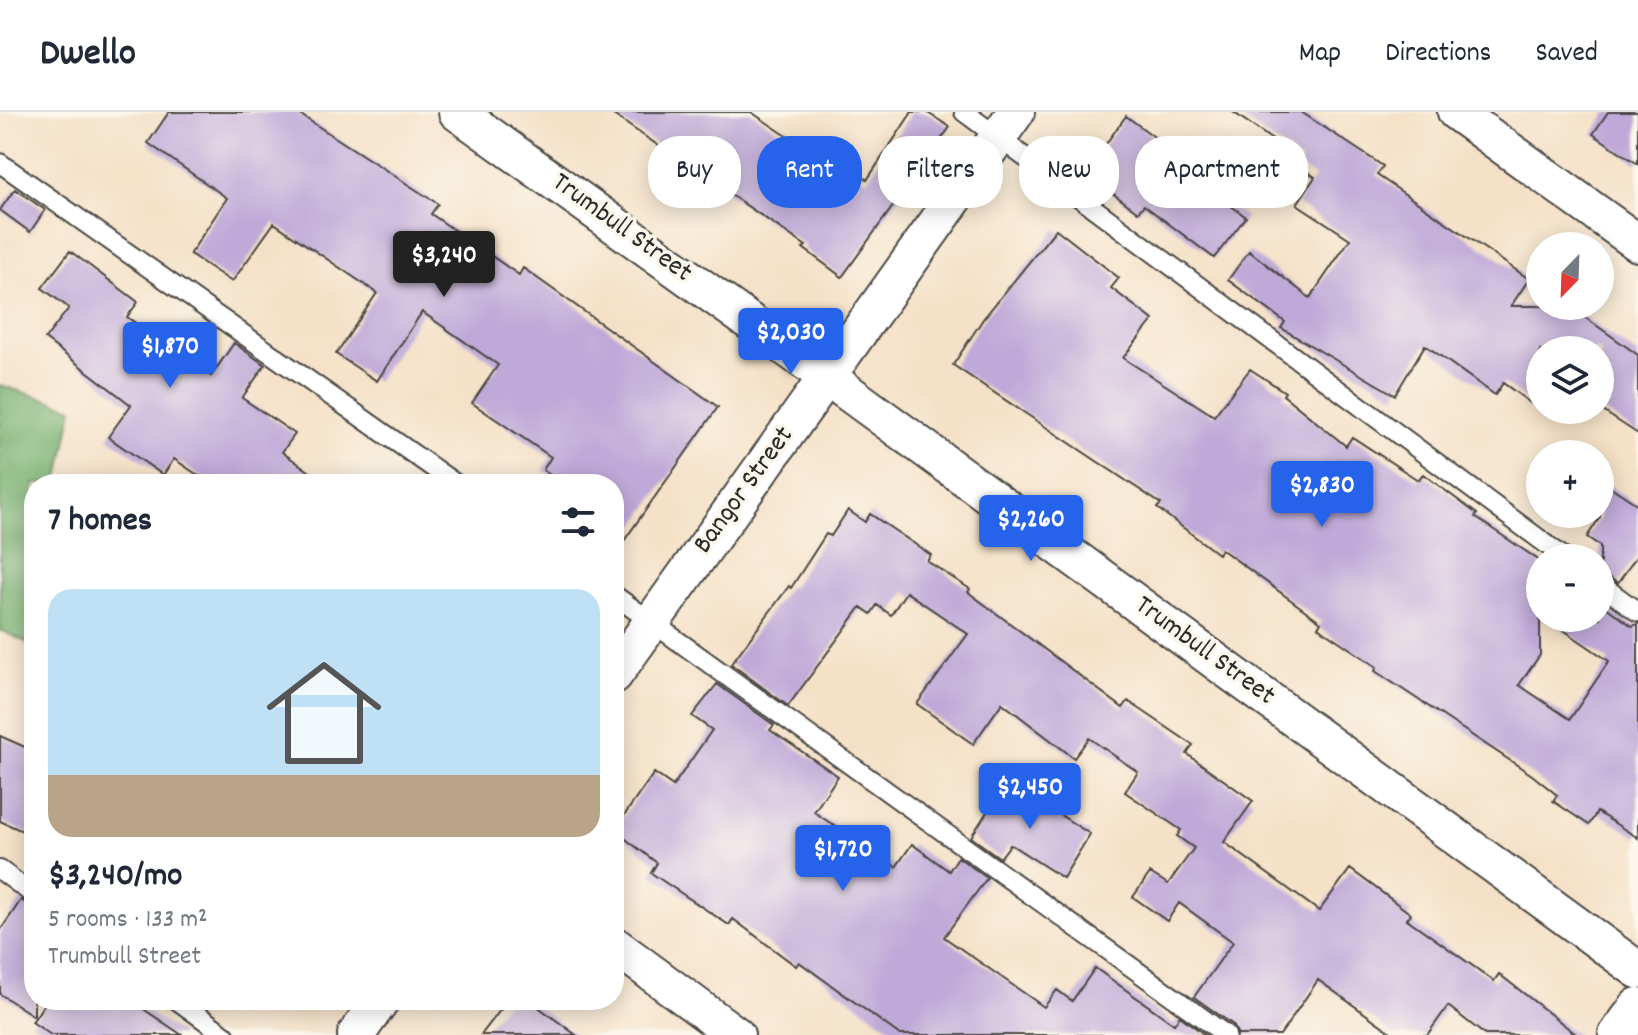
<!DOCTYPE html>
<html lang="en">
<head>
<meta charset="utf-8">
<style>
	body { margin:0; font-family:Dekko,sans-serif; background:#f2f2f3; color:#1f2937; height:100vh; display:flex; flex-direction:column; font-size:30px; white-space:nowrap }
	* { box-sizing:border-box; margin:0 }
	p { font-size:26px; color:#747a83 }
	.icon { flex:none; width:44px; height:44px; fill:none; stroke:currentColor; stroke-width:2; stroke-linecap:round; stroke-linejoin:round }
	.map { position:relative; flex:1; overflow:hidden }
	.details { position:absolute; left:24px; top:362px; width:600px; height:536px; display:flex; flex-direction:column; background:#fff; border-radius:32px; box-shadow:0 4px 20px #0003 }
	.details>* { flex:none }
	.hud { position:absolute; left:648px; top:24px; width:760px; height:72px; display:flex; gap:16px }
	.needle { width:52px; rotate:203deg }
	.tools { position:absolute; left:1526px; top:120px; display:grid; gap:16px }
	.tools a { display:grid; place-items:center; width:88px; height:88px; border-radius:50%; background:#fff; box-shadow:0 4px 20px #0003; font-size:40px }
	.price { position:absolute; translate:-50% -68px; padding:0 18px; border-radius:8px; background:#2563eb; color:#fff; font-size:26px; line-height:52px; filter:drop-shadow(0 2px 4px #0008) }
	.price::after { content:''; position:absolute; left:50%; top:48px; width:24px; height:18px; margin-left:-12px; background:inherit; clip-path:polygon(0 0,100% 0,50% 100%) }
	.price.current { background:#222; color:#fff }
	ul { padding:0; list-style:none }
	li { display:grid; align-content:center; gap:16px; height:424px; padding:0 24px }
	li+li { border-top:2px solid #e0e1e3 }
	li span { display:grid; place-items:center; height:248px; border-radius:24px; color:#555 }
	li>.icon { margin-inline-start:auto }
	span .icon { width:144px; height:144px; fill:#fffc; stroke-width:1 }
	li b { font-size:34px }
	h2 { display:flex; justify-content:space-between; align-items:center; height:96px; padding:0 24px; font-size:34px }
	.pill { padding:0 28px; border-radius:32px; background:#fff; box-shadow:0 4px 20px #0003; font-size:28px; line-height:72px }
	.pill.current { background:#2563eb; color:#fff }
	header { display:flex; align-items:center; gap:48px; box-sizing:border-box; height:112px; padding:0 40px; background:#fff; border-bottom:2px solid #e0e1e3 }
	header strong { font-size:38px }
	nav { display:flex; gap:44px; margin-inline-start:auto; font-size:28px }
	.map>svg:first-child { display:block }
</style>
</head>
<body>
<header>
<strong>Dwello</strong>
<nav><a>Map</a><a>Directions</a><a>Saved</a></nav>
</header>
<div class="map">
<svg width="1638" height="923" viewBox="0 0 1638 923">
	<rect width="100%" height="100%" fill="#fbf7ec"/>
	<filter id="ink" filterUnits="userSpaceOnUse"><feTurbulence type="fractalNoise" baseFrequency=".0125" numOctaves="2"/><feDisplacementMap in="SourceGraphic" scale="16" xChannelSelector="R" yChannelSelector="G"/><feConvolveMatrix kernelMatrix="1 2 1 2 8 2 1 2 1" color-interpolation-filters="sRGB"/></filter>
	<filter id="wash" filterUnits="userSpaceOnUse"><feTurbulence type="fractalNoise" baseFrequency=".006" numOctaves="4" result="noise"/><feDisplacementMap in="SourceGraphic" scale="32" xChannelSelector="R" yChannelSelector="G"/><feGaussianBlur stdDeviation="1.8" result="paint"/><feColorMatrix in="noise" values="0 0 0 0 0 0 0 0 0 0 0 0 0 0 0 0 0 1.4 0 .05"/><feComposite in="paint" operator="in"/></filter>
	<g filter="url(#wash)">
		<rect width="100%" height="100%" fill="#f5e1c7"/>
		<!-- forest -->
		<path fill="#77b06f" stroke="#516e4d" stroke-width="2" d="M0,273L73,296L58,372H34V534L0,518Z"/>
		<g id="blocks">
			<!-- building -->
			<path fill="#bfa9d8" d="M169,0H296L438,92L431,102L519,163L523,156L718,295L614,443V372H563L543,358L551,345L472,291L498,253L422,200L377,269L336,242L377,181L274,111L232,170L190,142L227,86L148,31Z
				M609,0H751L832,54L838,46L867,68L912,0H926L950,15L842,165L803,136L806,134Z
				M1233,0H1301L1383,54L1377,63L1529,167L1511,194H1569L1638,243V322L1600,297V238H1540V298L1503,271L1495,283L1425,233L1395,283L1281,216L1285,210L1228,168L1249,139L1310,186L1350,127L1297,92L1315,65L1299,54L1302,49Z
				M1608,0H1638V52L1593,22Z
				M1126,4L1180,44L1175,52L1246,105L1214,146L1144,93L1138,100L1085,61Z
				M15,77L45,98L30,120L0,98Z
				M1056,117L1119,166L1111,176L1153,208L1123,246L1214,304L1250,257L1285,280L1283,283L1346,334L1352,325L1418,368L1423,362L1477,402L1475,405L1540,449V543L1519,573L1570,607L1609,549L1546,506H1600V487L1605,491L1603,493L1632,514L1638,512V726L1597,700L1589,713L1553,689L1557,683L1532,663L1375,559L1377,555L1318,515L1321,510L1221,437L1218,442L1157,396L1161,392L953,253L983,207Z
				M70,139L138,190L127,205L211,264L234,231L265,253L242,286L295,322L282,340L327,372H211L174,347L163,363L108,325L131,293L45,227L69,196L42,176Z
				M1600,368L1638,393V442L1618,471L1600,460V434L1587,425L1600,405Z
				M848,398L865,410L870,402L931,443L927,449L970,477L968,480L1123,596L1128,589L1193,633L1187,642L1253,689L1224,730L1319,799L1350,757L1411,802L1407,807L1494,869L1499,862L1577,923H1485L1448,894L1427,923H1395L1318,868L1280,923H1238L1233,913L1194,885L1233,830L1179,791L1167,809L1133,785L1150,761L1168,772L1194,736L1177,724L1181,718L1125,680L1138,660L1089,626L1074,646L1002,591L973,632L917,592L968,522L906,480L891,503L877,493L871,502L861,495L788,594L731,552L789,474L791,476L826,422L831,424Z
				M717,572L774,613L770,618L838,664L814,700L896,755L912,732L949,759L958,745L987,766L944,825L1044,895L1057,878L1072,889L1095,856L1174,912L1180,904L1205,923H900L799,850L796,854L733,807L729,813L651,761L657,751L614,718L654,661L673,674L712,618L692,604Z
				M0,624L34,639V724L0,709Z
				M1007,669L1090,722L1063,766L1013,734L1010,733L1000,746L971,725Z
				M21,788L34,795V904L0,882V819Z
				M47,888H130L182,923H51L32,910Z
				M508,888H529L576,923H481Z"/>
		</g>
	</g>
	<g filter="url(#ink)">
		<use href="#blocks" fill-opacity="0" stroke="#494642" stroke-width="2"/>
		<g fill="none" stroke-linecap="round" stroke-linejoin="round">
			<!-- lane casing -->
			<g stroke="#494642" stroke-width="22">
				<path id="lane" d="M964,0L1565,446
					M0,51L456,372
					M1600,472L1638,500
					M614,483L1226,923
					M0,758L34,783
					M177,888L225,923"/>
			</g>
			<!-- street casing -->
			<g stroke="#494642" stroke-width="40">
				<path id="street" d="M457,0L827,265L1638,858
					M1456,0L1638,131
					M614,563L1016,0
					M614,833L736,923
					M356,923L381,888
					M1617,923L1638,894"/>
			</g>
			<!-- lane -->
			<use href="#lane" stroke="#fff" stroke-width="18"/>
			<!-- street -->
			<use href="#street" stroke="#fff" stroke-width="36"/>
		</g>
	</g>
	<g text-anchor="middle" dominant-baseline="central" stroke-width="7" stroke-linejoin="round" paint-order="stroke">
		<!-- street labels -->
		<g font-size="28" fill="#2b2b2b" stroke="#fbf7ec">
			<text transform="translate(621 117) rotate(36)">Trumbull Street</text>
			<text transform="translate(745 379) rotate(-54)">Bangor Street</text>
			<text transform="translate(1204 540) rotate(36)">Trumbull Street</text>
		</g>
	</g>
</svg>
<div class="tools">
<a><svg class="needle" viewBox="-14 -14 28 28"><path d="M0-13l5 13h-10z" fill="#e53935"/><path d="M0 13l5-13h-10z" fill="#747a83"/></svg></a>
<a><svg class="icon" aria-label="layers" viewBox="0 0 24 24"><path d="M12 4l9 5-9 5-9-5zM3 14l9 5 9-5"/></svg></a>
<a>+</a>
<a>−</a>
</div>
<b class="price current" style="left:444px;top:187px">$3,240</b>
<b class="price" style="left:791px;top:264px">$2,030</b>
<b class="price" style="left:170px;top:278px">$1,870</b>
<b class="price" style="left:1322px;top:417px">$2,830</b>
<b class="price" style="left:1031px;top:451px">$2,260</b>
<b class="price" style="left:1030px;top:719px">$2,450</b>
<b class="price" style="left:843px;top:781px">$1,720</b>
<div class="hud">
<a class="pill">Buy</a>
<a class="pill current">Rent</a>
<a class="pill">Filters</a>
<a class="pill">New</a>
<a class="pill">Apartment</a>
</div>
<section class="details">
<h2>7 homes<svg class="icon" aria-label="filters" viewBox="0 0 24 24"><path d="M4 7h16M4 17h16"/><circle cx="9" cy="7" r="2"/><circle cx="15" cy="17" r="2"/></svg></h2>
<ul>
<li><span style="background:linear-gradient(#bfe0f5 75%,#b9a48a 0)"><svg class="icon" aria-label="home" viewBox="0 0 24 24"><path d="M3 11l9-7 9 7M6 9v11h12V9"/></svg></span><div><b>$3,240/mo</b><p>5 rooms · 133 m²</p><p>Trumbull Street</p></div></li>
</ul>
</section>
</div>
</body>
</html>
